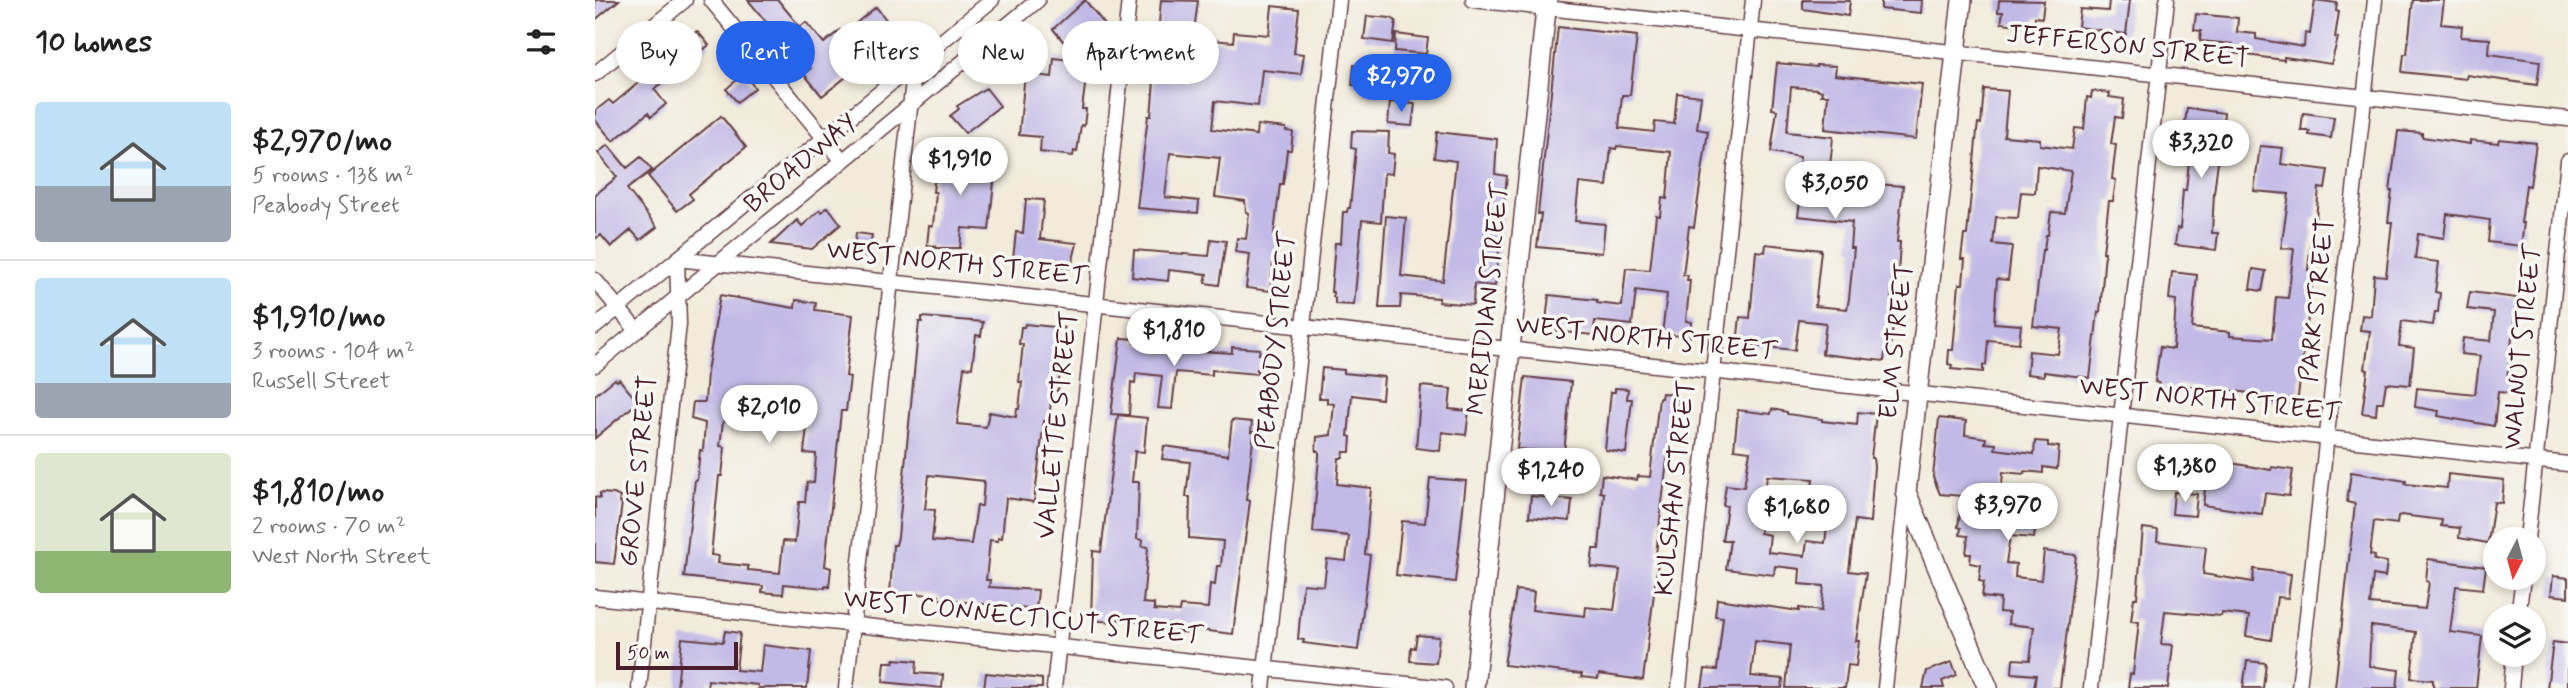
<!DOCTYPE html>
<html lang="en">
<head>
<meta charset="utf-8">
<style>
	body { margin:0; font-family:Mynerve,sans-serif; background:#f2f2f2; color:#222; height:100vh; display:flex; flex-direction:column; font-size:26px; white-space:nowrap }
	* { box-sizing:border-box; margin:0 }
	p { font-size:23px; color:#767676 }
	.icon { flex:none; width:38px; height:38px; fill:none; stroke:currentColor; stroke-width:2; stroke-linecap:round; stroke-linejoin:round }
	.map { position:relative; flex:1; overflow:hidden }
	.details { display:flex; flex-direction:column; background:#fff; width:595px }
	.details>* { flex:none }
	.banner { position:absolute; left:21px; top:21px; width:665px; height:63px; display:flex; gap:14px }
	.needle { width:46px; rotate:186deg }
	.fabs { position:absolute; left:1888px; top:527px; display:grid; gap:14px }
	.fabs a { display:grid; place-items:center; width:63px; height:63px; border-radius:50%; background:#fff; box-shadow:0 4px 10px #0003; font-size:35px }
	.scale { position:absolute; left:21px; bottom:18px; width:122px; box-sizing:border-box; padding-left:7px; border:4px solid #4a1f2b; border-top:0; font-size:19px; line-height:24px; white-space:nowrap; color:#4a1f2b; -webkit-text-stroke:5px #f6f6f2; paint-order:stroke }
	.price { position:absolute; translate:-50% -60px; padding:0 16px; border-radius:24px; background:#fff; color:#222; font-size:23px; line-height:46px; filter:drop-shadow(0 2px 4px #0008) }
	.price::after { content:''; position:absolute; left:50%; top:42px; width:21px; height:16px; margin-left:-10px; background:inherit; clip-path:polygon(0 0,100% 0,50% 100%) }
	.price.on { background:#2563eb; color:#fff }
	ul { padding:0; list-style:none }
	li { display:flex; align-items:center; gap:21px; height:175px; padding:0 35px }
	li+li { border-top:2px solid #e0e0e0 }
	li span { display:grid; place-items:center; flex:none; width:196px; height:140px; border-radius:7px; color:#555 }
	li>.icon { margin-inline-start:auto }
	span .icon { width:84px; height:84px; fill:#fffc; stroke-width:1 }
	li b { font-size:30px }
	h2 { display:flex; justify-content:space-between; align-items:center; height:84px; padding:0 35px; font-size:30px }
	.pill { padding:0 24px; border-radius:32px; background:#fff; box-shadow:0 4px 10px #0003; font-size:24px; line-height:63px }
	.pill.on { background:#2563eb; color:#fff }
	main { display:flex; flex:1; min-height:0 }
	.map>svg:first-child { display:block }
</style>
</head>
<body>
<main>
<section class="details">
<h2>10 homes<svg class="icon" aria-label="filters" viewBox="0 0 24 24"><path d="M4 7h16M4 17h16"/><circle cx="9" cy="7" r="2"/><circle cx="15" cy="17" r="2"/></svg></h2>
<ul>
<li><span style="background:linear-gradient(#bfe0f5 60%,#9aa5b1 0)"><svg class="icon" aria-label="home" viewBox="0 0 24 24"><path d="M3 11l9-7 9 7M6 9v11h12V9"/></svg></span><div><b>$2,970/mo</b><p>5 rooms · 138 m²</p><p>Peabody Street</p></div></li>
<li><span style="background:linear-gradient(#bfe0f5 75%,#9aa5b1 0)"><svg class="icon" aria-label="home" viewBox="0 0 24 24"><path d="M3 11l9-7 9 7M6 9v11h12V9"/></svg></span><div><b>$1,910/mo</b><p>3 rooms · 104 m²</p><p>Russell Street</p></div></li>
<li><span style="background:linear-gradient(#dfe7d0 70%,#8fb573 0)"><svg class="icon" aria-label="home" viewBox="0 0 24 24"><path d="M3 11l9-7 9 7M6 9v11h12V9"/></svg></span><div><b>$1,810/mo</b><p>2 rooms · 70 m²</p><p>West North Street</p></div></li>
</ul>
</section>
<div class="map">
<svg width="1973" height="688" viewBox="0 0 1973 688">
	<rect width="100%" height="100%" fill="#f6f6f2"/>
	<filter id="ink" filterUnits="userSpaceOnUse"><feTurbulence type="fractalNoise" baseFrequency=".0143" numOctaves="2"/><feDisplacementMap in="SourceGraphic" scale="14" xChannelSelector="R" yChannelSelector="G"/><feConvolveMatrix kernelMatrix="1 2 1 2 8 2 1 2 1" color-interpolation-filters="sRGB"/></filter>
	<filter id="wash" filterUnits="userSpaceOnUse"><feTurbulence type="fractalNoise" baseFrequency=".00686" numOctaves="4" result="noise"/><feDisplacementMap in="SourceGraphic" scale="28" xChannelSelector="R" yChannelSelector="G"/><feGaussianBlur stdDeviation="1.57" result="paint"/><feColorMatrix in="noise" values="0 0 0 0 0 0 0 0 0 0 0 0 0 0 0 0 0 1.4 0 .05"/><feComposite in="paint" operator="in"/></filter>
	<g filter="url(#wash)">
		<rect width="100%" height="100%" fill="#f2ebda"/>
		<g id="blocks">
			<!-- building -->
			<path fill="#c2bae6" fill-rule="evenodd" d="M0,0H24L0,20Z
				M153,0H183L205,27L211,22L229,43L245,30L248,34L281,7L301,32L283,47L281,44L247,72L251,77L227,96L209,74L216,68L191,37L180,46L171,34L177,29Z
				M490,0L511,26L477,52L458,29Z
				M566,0L603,1L598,38L638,42L639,32L674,35L677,6L704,9L699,53L709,54L706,74L667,70L663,106L620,101L617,129L661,135L662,125L691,128V131L698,132L696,150H692L688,184H685L679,234L680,237L684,238L683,253H679L675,291L651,288L655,254L640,252L642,238L651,239L654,213L651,212L650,201L620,197L625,158L575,153L570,197L604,201L603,213L542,208L553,116H556Z
				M1208,0L1255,1L1253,16L1208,9Z
				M1286,0H1327L1326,13L1286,9Z
				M1404,0L1449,1L1447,18L1440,17L1439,27L1406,23L1408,12H1403Z
				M1514,0H1535L1531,34L1483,27L1485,9L1513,11Z
				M1720,0L1742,3L1741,11L1744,12L1740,37L1743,38L1736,64L1689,57V60L1636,53L1637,44L1605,41L1606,31L1599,30L1601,14L1643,18L1642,32L1661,34V39L1709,47L1710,33L1715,34Z
				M1818,0H1849L1846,24L1867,26L1866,37L1895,39L1894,54L1945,61L1942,85L1872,75L1871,79L1807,72L1809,54H1812Z
				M772,16L796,18L801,21L798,43L769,39Z
				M963,27L1042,36L1035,95H1027L1024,128L1059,132L1060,122L1079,124L1082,93L1106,96L1102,129L1113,131L1099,227L1094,226L1088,275H1093L1092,280H1095L1091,321L1097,322L1095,337L1067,334L1072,294L1041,290L1037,325L1000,321L998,335L950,330L954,295L1002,300V303L1027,306L1031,268L1055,270L1061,215L1065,216L1067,198L1072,199L1076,152L1022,146L1021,149L1016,148L1012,186L984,183L980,221L1010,224L1007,253L942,247L946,214H943Z
				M102,31L114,45L59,89L71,104L56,117L53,113L18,141L0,120V111L14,100L18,104L54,74L50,70Z
				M801,34L833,38L831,54L800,51Z
				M459,58L493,62L487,109H491L489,126L486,125L482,152L479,151L478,156L445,152L446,137L424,135L430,74L457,77Z
				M1182,63L1221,67V65L1241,66L1240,75L1327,84L1321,139L1230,129L1233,95H1226L1227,91L1222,89L1196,87L1192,132L1238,137L1232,196L1276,200V193H1280L1281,184L1308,186L1302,242H1305L1303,274H1298L1296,302L1301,303L1299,321L1294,353H1290L1289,361L1227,354L1231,323L1204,320L1200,350L1142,344L1145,317L1155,318L1161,251L1170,252L1171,244L1226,250L1220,306L1252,309L1254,299L1259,248H1255L1257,222L1203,216L1208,180H1204L1205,157L1176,152L1182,110L1177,109Z
				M759,65L792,68L789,96L768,94V86L757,85Z
				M149,74L160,88L142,102L131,89Z
				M391,88L405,106L370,133L355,116L364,109L362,106Z
				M1389,89L1413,91L1409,136L1445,139V145L1477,149L1480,128L1489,129L1492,97L1496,98L1497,91L1515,93L1514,97L1529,99L1527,118L1520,117L1516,144L1521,145L1517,179L1521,180L1518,201H1514L1508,252H1510L1505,312H1503L1495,378L1449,372V376L1432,374L1434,351L1463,354L1467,329L1438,326L1447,250H1449L1451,235H1453L1456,212L1470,213L1476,171L1442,166L1440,193L1426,192L1423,218L1401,217L1398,244L1417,246L1413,280L1402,279L1399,323L1426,325L1424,343L1393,340L1391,365H1388V372L1356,369L1357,365L1353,364L1354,350H1358L1364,284H1368L1370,259H1366L1369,235H1372L1382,131L1383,123L1386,124Z
				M795,102L820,104L817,126L793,124Z
				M1592,108L1629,113L1619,193L1617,233H1623L1621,250L1580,245L1582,228L1585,229L1588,190H1591L1597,133L1589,132Z
				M1708,113L1739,117L1736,138L1714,135L1715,131H1706Z
				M126,116L151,147L94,194L98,199L82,211L53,176Z
				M757,131L794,132L793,153L799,154L797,174L789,173L786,222L767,220L759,305L740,304V298L738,297V292H736L740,243H746L748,212H752L753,208H755L761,149L756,148Z
				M1803,131L1827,133V137L1875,144V140L1903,143L1904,139L1941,143L1935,186L1931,185L1926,223H1929L1926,246L1893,242L1895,220L1852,214L1849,238L1823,234L1820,259L1844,262L1840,292L1845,293L1843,312H1840L1838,325L1807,321L1804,346L1819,348L1815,385L1791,383L1788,402H1782L1781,415L1767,413L1773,370L1770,369L1775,331L1765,330L1767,315L1776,316L1779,275L1791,276L1797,222H1793L1797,191H1795Z
				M842,132L902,139L900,174L912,176L900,286L879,284L878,305L844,302V298L806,295L805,308H784L791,216L811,218L806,276L848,281L861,161L839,158Z
				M13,145L32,168L46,157L57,170L32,189L62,227L45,240L36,230L16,247L6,235L0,239V195L22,177L3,153Z
				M343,146L369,149L368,158L401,162L394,230L367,228L365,248H339L340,246L332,245L334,226H338L341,192H338Z
				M1665,146L1688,148L1686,164L1733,170L1730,189L1724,188L1721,218H1718L1713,270H1719L1702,404L1668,401V395L1640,391L1586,385H1583L1582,389L1563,387L1564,383L1560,382L1565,347L1578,349L1581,300L1574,299L1577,272L1602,275L1597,328L1635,332V336L1677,339L1681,297L1693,298L1699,249L1686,248L1694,194L1659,191Z
				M431,199L449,200L445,239L482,243L476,268L418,259L421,232L428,233Z
				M233,207L246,224L217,249L176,244L202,220L207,226L225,210L227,212Z
				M261,233L277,235L274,257L258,255Z
				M616,239L631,241L624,285L610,283L612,274L574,270L573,281L537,277L539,250L614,256Z
				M1658,269L1671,271L1667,291L1655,289Z
				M1875,292L1922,298L1912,379L1917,380L1915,393L1903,392L1899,426L1843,416L1844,411L1820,407L1822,388L1880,394L1885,356L1866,354L1868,338L1896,341L1899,312L1872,309Z
				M125,295L200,308L201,300L221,303L220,310L258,315L251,376L255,377L251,411H246L230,566L236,568L234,587L230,586V588L189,584L188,594L167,592L168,586L89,577L100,480H102L105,450L108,451L110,423L96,419L98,402H110L112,372ZM134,397L182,402L181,405L214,409L209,453L221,454L219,483L212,482L210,502H204L200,542L188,541L185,573L153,570V566L123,563L124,556L116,555L124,476H127L130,447L125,446L128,422L131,421Z
				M327,317L388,322L386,336L381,335L377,368L369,367L362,424L391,427L394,412L421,417L422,409H424L427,382H424L428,344H424L426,327H429L430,324L469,328L463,391L457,390L454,422L449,421L439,502L411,498L407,538L403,537V541L395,540L391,580H395L394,587L443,590L441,610L343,599L344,596L317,593L316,597L295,595L298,545H301L303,537L324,322H327ZM334,475L389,481L387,506H382L376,544L337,541L340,510L330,509Z
				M526,338L540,339L539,343L605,351L637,353V347L665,349L664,354H670L668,370L662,369V374L617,370V375L581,372L577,409L563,408L567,376L541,373L540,383L536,382L534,415L516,414Z
				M727,368L749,370V373L789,377L787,399L757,395L753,436L756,437L755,452H749L748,458H744L742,484L776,488L770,554L775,555L763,650L708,643L709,640L703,639L708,584L729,586L732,559L751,561L754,536L718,532L724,456V451H721L722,437L736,435L739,404L732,403V398H724Z
				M930,377L976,382L969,453L922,449Z
				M20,379L22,381L24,379L43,402L0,438V395Z
				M826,386L856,389L854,409L874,411L871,435L847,432L845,451L821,448Z
				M1020,388L1033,389L1032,399H1037L1031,453L1010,450L1016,392H1020Z
				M1067,393L1080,394V399H1082L1079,426H1077L1075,435L1061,554H1064L1048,680L1004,674L1003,679L986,677L987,674L909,665L921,590L939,592L937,610L990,616L991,607L1019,610L1025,570L996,567L998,549H1004L1009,493L1005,492L1007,475L1042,480L1043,476L1055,477L1064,398H1066Z
				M1177,409L1192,412V414L1227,419V421L1262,425L1263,412L1281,414L1276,458H1278L1279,466L1275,522L1260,520L1254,571L1271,573L1261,641H1264L1261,666L1253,665L1250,688H1191L1195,645L1160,641L1156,676L1188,679L1187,688H1107L1110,669L1122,670L1128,617L1120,616L1122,599L1204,611V608L1226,611L1229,586L1204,584L1205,569L1180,566L1179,575L1131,569L1135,540H1127L1132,506L1128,505L1131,485L1149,487L1155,451L1139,449L1143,410L1176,414ZM1172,476L1218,479L1214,515L1233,517L1230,543L1212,541L1210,556L1173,552L1175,535L1165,533Z
				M523,415L552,418L549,452L540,451L537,482H544L542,539L548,540L547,546L553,547L548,603L559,604V610L584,612L585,606L613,608L615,584L620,585L622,566H626L628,541L594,538L595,497H591L595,462L567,459L569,446L633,455L637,420L657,422L656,432H659L651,500L655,501L638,634L596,629V633L581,631V625L517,619V622L496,620L498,551L506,552Z
				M1344,418L1371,421L1370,435L1391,438L1390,443L1401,444L1400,449L1439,454L1440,441L1453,442V446L1464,447L1462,469L1448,467V473L1430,471L1429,474L1408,472L1404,519L1441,524L1439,538L1415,536L1411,563L1421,564L1420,577L1446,580L1449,551L1481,555L1465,688H1439L1441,675L1417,673L1418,659L1435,660L1439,627L1413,624L1414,613L1404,612L1405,599L1387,597L1389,582L1384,581L1386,565L1375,563L1376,554H1371L1373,536L1365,535L1366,528L1363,527L1367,496L1345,494L1338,477Z
				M1557,455L1589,459L1586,482L1554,478Z
				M1619,460L1676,470L1677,467L1698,470L1694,496L1670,493L1667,514L1608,505L1612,473H1617Z
				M1756,472L1811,481L1810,484L1852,488L1853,474L1909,480L1907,503L1899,502L1893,543L1864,538L1865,528L1846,526L1847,520L1806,515L1803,516L1802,524L1779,521L1775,555L1780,556L1779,560L1792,562L1790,577L1778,575L1775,604L1830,609L1834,582L1831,581L1833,559L1891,567L1888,589L1861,586L1855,632L1887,636L1881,688H1838V680L1816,678L1821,632L1776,626L1774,666L1804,670L1802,688H1740L1760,504L1752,502Z
				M835,478L871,481L860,582L801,575L807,521L830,523Z
				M1579,492L1602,494L1600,516L1577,514Z
				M5,493L19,494L25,497L24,502L27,503L19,564L0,562V497L5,498Z
				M936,496L977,500L975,521L934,517Z
				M1548,528L1563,530L1562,541L1611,547L1608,574L1658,582L1659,569L1696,574L1693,598L1682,597L1676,640L1651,636L1654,616L1627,613L1626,616L1570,611L1566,644L1578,645L1573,688H1533L1535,674H1538L1544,622L1536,621L1539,598H1542Z
				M1958,576L1973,578V597L1956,595Z
				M130,631L145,633L141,670L165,672L168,645L216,651L212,688H163V685L113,680L112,688H82L87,638L128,642Z
				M822,635L844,637L841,663L815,661L816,647L820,648Z
				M1958,642L1973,644V688H1952Z
				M299,659L322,661L321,673L348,675L347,688L288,682L290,662H299Z
				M1652,661L1671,663L1668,688H1648Z
				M1357,662L1362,675L1347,681L1349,688H1328L1332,671Z
				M391,673L447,679V688H389Z"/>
		</g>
	</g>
	<g filter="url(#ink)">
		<use href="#blocks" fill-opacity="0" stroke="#633e45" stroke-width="2"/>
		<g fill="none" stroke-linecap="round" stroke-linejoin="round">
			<!-- street casing -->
			<g stroke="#633e45" stroke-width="17">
				<path id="street" d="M116,0L248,161
					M878,0L1973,119
					M0,74L90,0
					M0,280L42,331
					M0,327L397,0
					M0,365L443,0
					M1932,539L1973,161
					M0,597L850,688
					M1923,616L1928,578
					M44,688L84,324L82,259L1973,464
					M251,688L320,63
					M459,688L534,0
					M668,688L744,0
					M1084,688L1158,0
					M1290,688L1311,493
					M1496,688L1572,0
					M1704,688L1780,0
					M1916,688L1919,654"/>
			</g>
			<!-- secondary casing -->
			<g stroke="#633e45" stroke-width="22">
				<path id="secondary" d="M1367,0L1311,492L1393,688
					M879,688L952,0"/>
			</g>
			<!-- street -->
			<use href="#street" stroke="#fff" stroke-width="14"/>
			<!-- secondary -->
			<use href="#secondary" stroke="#fff" stroke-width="19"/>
		</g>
	</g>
	<g text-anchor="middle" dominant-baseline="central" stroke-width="7" stroke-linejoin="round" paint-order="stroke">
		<!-- street labels -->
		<g font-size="26" fill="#4a1f2b" stroke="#f6f6f2">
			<text transform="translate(1533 47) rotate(6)">JEFFERSON STREET</text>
			<text transform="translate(206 164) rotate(-40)">BROADWAY</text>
			<text transform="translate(362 264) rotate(6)">WEST NORTH STREET</text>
			<text transform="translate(894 299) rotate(-84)">MERIDIAN STREET</text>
			<text transform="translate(1723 300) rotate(-84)">PARK STREET</text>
			<text transform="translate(1051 339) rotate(6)">WEST NORTH STREET</text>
			<text transform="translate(682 341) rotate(-84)">PEABODY STREET</text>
			<text transform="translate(1302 341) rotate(-84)">ELM STREET</text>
			<text transform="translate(1928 347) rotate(-84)">WALNUT STREET</text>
			<text transform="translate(1615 400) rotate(6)">WEST NORTH STREET</text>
			<text transform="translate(463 425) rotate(-84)">VALLETTE STREET</text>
			<text transform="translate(44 471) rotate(-84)">GROVE STREET</text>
			<text transform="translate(1081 488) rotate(-84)">KULSHAN STREET</text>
			<text transform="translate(428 618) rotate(6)">WEST CONNECTICUT STREET</text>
		</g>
	</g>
</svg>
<div class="fabs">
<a><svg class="needle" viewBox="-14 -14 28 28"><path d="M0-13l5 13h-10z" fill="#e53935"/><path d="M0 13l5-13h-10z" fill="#767676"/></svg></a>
<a><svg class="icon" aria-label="layers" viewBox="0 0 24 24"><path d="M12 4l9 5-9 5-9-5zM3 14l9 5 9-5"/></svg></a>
</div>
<div class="scale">50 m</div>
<b class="price on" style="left:806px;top:114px">$2,970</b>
<b class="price" style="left:1606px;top:180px">$3,320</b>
<b class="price" style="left:365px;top:197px">$1,910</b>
<b class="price" style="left:1240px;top:221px">$3,050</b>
<b class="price" style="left:579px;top:368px">$1,810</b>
<b class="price" style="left:174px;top:445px">$2,010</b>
<b class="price" style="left:1590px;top:504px">$1,380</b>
<b class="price" style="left:956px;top:508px">$1,240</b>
<b class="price" style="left:1413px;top:543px">$3,970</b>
<b class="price" style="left:1202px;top:545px">$1,680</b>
<div class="banner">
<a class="pill">Buy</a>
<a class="pill on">Rent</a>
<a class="pill">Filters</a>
<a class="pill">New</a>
<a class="pill">Apartment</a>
</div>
</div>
</main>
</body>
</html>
